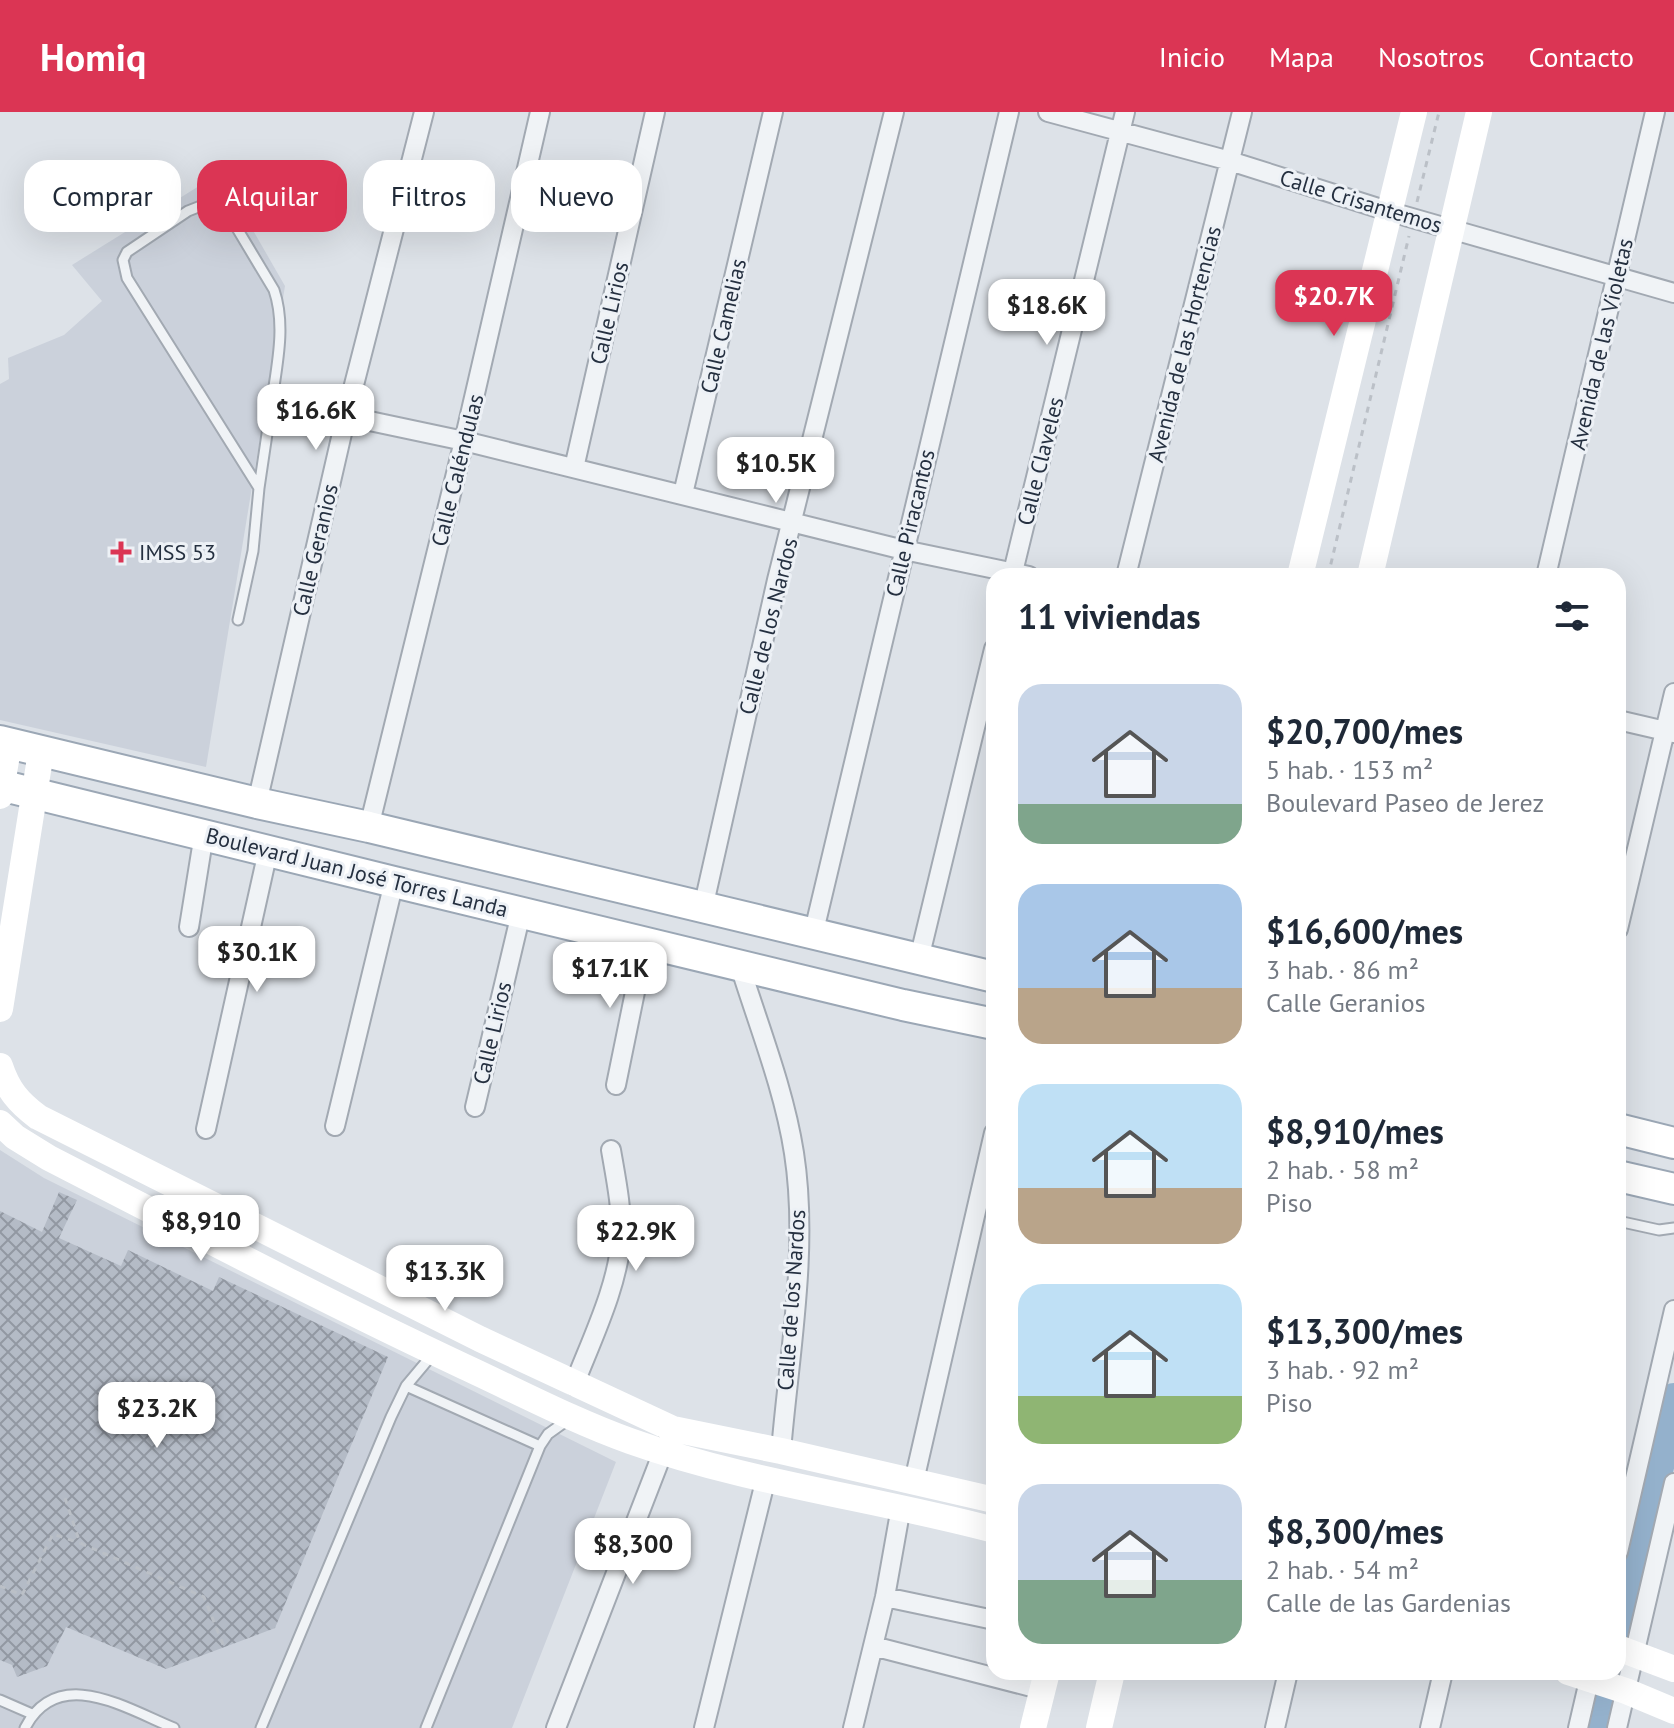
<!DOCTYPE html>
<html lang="es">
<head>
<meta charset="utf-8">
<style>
	body { margin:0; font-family:"PT Sans",sans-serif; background:#f6f6f7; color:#1f2937; height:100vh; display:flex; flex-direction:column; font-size:30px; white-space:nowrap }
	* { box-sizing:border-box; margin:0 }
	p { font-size:26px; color:#747a83 }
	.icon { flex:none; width:44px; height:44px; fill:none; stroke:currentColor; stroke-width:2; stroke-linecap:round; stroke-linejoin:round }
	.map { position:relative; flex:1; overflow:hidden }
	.side { position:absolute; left:986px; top:456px; width:640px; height:1112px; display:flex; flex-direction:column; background:#fff; border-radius:24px; box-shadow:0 8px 32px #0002 }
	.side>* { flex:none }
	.banner { position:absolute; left:24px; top:48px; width:760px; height:72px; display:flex; gap:16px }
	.price { position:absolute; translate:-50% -68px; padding:0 18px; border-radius:16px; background:#fff; color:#222; font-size:26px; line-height:52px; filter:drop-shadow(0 2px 4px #0008) }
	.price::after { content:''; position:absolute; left:50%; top:48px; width:24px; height:18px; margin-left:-12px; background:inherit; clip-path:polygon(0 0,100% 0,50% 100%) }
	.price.on { background:#db3554; color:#fff }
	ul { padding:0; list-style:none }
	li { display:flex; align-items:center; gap:24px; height:200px; padding:0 32px }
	li span { display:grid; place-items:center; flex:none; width:224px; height:160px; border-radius:24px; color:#555 }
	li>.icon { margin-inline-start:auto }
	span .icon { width:96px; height:96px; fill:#fffc; stroke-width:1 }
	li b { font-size:34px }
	h2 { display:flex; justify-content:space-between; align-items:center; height:96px; padding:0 32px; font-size:34px }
	.tag { padding:0 28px; border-radius:24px; background:#fff; box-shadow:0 8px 32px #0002; font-size:28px; line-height:72px }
	.tag.on { background:#db3554; color:#fff }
	header { display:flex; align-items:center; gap:48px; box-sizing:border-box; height:112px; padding:0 40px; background:#db3554; color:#fff }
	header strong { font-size:38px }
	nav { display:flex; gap:44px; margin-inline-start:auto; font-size:28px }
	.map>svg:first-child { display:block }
</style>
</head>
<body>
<header>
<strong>Homiq</strong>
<nav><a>Inicio</a><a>Mapa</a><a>Nosotros</a><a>Contacto</a></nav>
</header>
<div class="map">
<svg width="1674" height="1616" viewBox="0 0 1674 1616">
	<defs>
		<pattern id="building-cross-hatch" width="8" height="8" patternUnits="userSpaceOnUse" patternTransform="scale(2)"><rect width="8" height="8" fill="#b4bbc6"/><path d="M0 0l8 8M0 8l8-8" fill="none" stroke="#9298a2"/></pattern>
	</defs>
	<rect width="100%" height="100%" fill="#dde2e8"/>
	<!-- built -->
	<path fill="#cbd1db" d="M220,61L285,174L206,655L0,608V272L9,267L8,246L64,223L102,189L72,153Z
		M0,1038L44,1066L616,1350L512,1616H0Z"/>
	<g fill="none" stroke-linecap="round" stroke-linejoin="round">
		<!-- river -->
		<path stroke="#94b1cc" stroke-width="32" d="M1620,1515L1674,1287
			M1596,1616L1601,1594"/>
	</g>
	<!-- building -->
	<path fill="url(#building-cross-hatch)" d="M59,1080L77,1088L59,1126L121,1154L128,1138L213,1179L219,1165L388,1245L275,1516L166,1557L66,1515L47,1554L17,1565L12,1553L0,1548V1099L42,1120Z"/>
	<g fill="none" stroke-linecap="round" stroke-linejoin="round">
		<!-- service casing -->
		<g stroke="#a2a9b2" stroke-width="13">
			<path id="service" d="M259,376L272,288
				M238,508L253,439L259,376L127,166L123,148L127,140L188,99L211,90L223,93L274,178C286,213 277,252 272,288L346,304
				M1618,1109L1659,1118L1674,1116
				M406,1274L540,1334
				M0,1588L32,1602
				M25,1616C58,1552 127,1597 174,1616
				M261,1616L391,1305L406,1274L432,1243
				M426,1616L540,1334L548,1322L569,1307"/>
		</g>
		<!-- minor casing -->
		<g stroke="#a2a9b2" stroke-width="22">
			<path id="minor" d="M1048,0L1230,49L1391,100L1674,181
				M346,304L464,329L904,438L1029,464
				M574,356L655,0
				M683,382L773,0
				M1012,464L1125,0
				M1126,464L1242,0
				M1546,464L1655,0
				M1618,608L1674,621
				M257,691L346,304L424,0
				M369,715L464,329L540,0
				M703,796L777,468L894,0
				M189,815L204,722
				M1618,817L1674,581
				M813,823L1009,0
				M919,847L994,537
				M740,854C759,915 784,977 794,1041C809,1137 789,1243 781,1339
				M616,973L645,831
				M475,995L521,801
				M335,1014L394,770
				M206,1017L268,739
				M574,1273C591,1229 619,1172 621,1125C622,1096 616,1067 611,1038
				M914,1369L994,1021
				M1618,1440L1674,1198
				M885,1485L994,1508
				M873,1534L1043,1578
				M556,1616L666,1332
				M704,1616L766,1366
				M853,1616L885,1485L901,1395
				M1275,1616L1288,1560
				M1430,1616L1443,1560
				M1578,1616L1591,1560
				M1617,1616L1674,1371"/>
		</g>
		<!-- primary casing -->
		<g stroke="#9ba7b5" stroke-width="34">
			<path id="primary" d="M0,629L257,691L369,715L994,865
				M0,673L394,770L903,893L994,912
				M1618,1017L1674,1031
				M1618,1064L1674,1077"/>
		</g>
		<!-- path -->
		<path stroke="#bbc0c7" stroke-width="3" stroke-dasharray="6 6" stroke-linecap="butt" d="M1417,90L1439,0
			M1328,464L1409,124
			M65,1386L80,1431L204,1485L224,1535
			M0,1474L22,1483L53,1422L80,1431"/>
		<!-- service -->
		<use href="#service" stroke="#f0f3f6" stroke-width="9"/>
		<!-- minor -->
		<use href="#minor" stroke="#f0f3f6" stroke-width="18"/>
		<!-- secondary -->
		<path stroke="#fff" stroke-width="26" d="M1300,464L1414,0
			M1370,464L1479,0
			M0,684L9,631
			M0,897L41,640
			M0,954C8,978 18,990 38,1005L480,1227L673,1317L781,1339L994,1388
			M0,1011L15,1025L49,1046C187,1117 324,1189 465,1255C519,1280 574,1309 630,1329C748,1371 874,1386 994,1418
			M1618,1536L1674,1557
			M1568,1560L1626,1579L1674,1599
			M1033,1616L1047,1560
			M1099,1616L1112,1560"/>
		<!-- primary -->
		<use href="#primary" stroke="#fff" stroke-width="30"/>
	</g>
	<!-- markers -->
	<path fill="#db3554" stroke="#edf1f6" stroke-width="3" d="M117 428h8v8h8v8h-8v8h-8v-8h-8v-8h8z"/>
	<g text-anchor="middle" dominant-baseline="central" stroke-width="6" stroke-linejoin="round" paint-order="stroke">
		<!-- street labels -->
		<g font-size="22" fill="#253040" stroke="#edf1f6">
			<text transform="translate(1361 89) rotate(17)">Calle Crisantemos</text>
			<text transform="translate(609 201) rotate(-77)">Calle Lirios</text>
			<text transform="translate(723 214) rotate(-77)">Calle Camelias</text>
			<text transform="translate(1184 232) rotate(-76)">Avenida de las Hortencias</text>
			<text transform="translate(1601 232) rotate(-77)">Avenida de las Violetas</text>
			<text transform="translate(1040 349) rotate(-76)">Calle Claveles</text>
			<text transform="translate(457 358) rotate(-76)">Calle Caléndulas</text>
			<text transform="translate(910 411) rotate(-77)">Calle Piracantos</text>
			<text transform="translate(315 438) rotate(-77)">Calle Geranios</text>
			<text transform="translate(768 514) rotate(-76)">Calle de los Nardos</text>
			<text transform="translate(357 760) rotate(14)">Boulevard Juan José Torres Landa</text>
			<text transform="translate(492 921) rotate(-77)">Calle Lirios</text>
			<text transform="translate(791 1188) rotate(-86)">Calle de los Nardos</text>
		</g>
		<!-- poi labels -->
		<g font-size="22" fill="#253040" stroke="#edf1f6" text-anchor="start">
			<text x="139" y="440">IMSS 53</text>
		</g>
	</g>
</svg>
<b class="price on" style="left:1334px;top:226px">$20.7K</b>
<b class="price" style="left:1047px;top:235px">$18.6K</b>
<b class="price" style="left:316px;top:340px">$16.6K</b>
<b class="price" style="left:776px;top:393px">$10.5K</b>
<b class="price" style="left:257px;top:882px">$30.1K</b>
<b class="price" style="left:610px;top:898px">$17.1K</b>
<b class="price" style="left:201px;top:1151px">$8,910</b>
<b class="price" style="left:636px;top:1161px">$22.9K</b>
<b class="price" style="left:445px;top:1201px">$13.3K</b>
<b class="price" style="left:157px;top:1338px">$23.2K</b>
<b class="price" style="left:633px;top:1474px">$8,300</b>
<div class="banner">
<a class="tag">Comprar</a>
<a class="tag on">Alquilar</a>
<a class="tag">Filtros</a>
<a class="tag">Nuevo</a>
</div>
<section class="side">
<h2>11 viviendas<svg class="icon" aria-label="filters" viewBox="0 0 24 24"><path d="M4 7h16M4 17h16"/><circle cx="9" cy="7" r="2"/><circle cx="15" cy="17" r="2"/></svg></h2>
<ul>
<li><span style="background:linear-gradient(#c9d6e8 75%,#7fa58c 0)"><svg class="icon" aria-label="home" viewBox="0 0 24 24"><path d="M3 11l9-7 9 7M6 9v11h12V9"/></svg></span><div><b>$20,700/mes</b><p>5 hab. · 153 m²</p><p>Boulevard Paseo de Jerez</p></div></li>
<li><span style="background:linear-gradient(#a9c7e8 65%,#b9a48a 0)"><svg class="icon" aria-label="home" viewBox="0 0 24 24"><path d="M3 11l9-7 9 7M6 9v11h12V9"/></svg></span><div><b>$16,600/mes</b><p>3 hab. · 86 m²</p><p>Calle Geranios</p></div></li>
<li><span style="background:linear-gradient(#bfe0f5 65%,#b9a48a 0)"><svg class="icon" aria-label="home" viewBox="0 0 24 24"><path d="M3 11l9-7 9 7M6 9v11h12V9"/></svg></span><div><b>$8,910/mes</b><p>2 hab. · 58 m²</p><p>Piso</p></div></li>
<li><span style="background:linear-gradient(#bfe0f5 70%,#8fb573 0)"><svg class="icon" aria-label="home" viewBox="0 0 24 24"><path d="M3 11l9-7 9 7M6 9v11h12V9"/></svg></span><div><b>$13,300/mes</b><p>3 hab. · 92 m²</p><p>Piso</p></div></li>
<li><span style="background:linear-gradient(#c9d6e8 60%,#7fa58c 0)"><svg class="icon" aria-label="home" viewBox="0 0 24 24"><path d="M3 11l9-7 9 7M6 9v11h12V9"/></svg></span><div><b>$8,300/mes</b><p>2 hab. · 54 m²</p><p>Calle de las Gardenias</p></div></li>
</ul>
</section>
</div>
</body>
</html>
